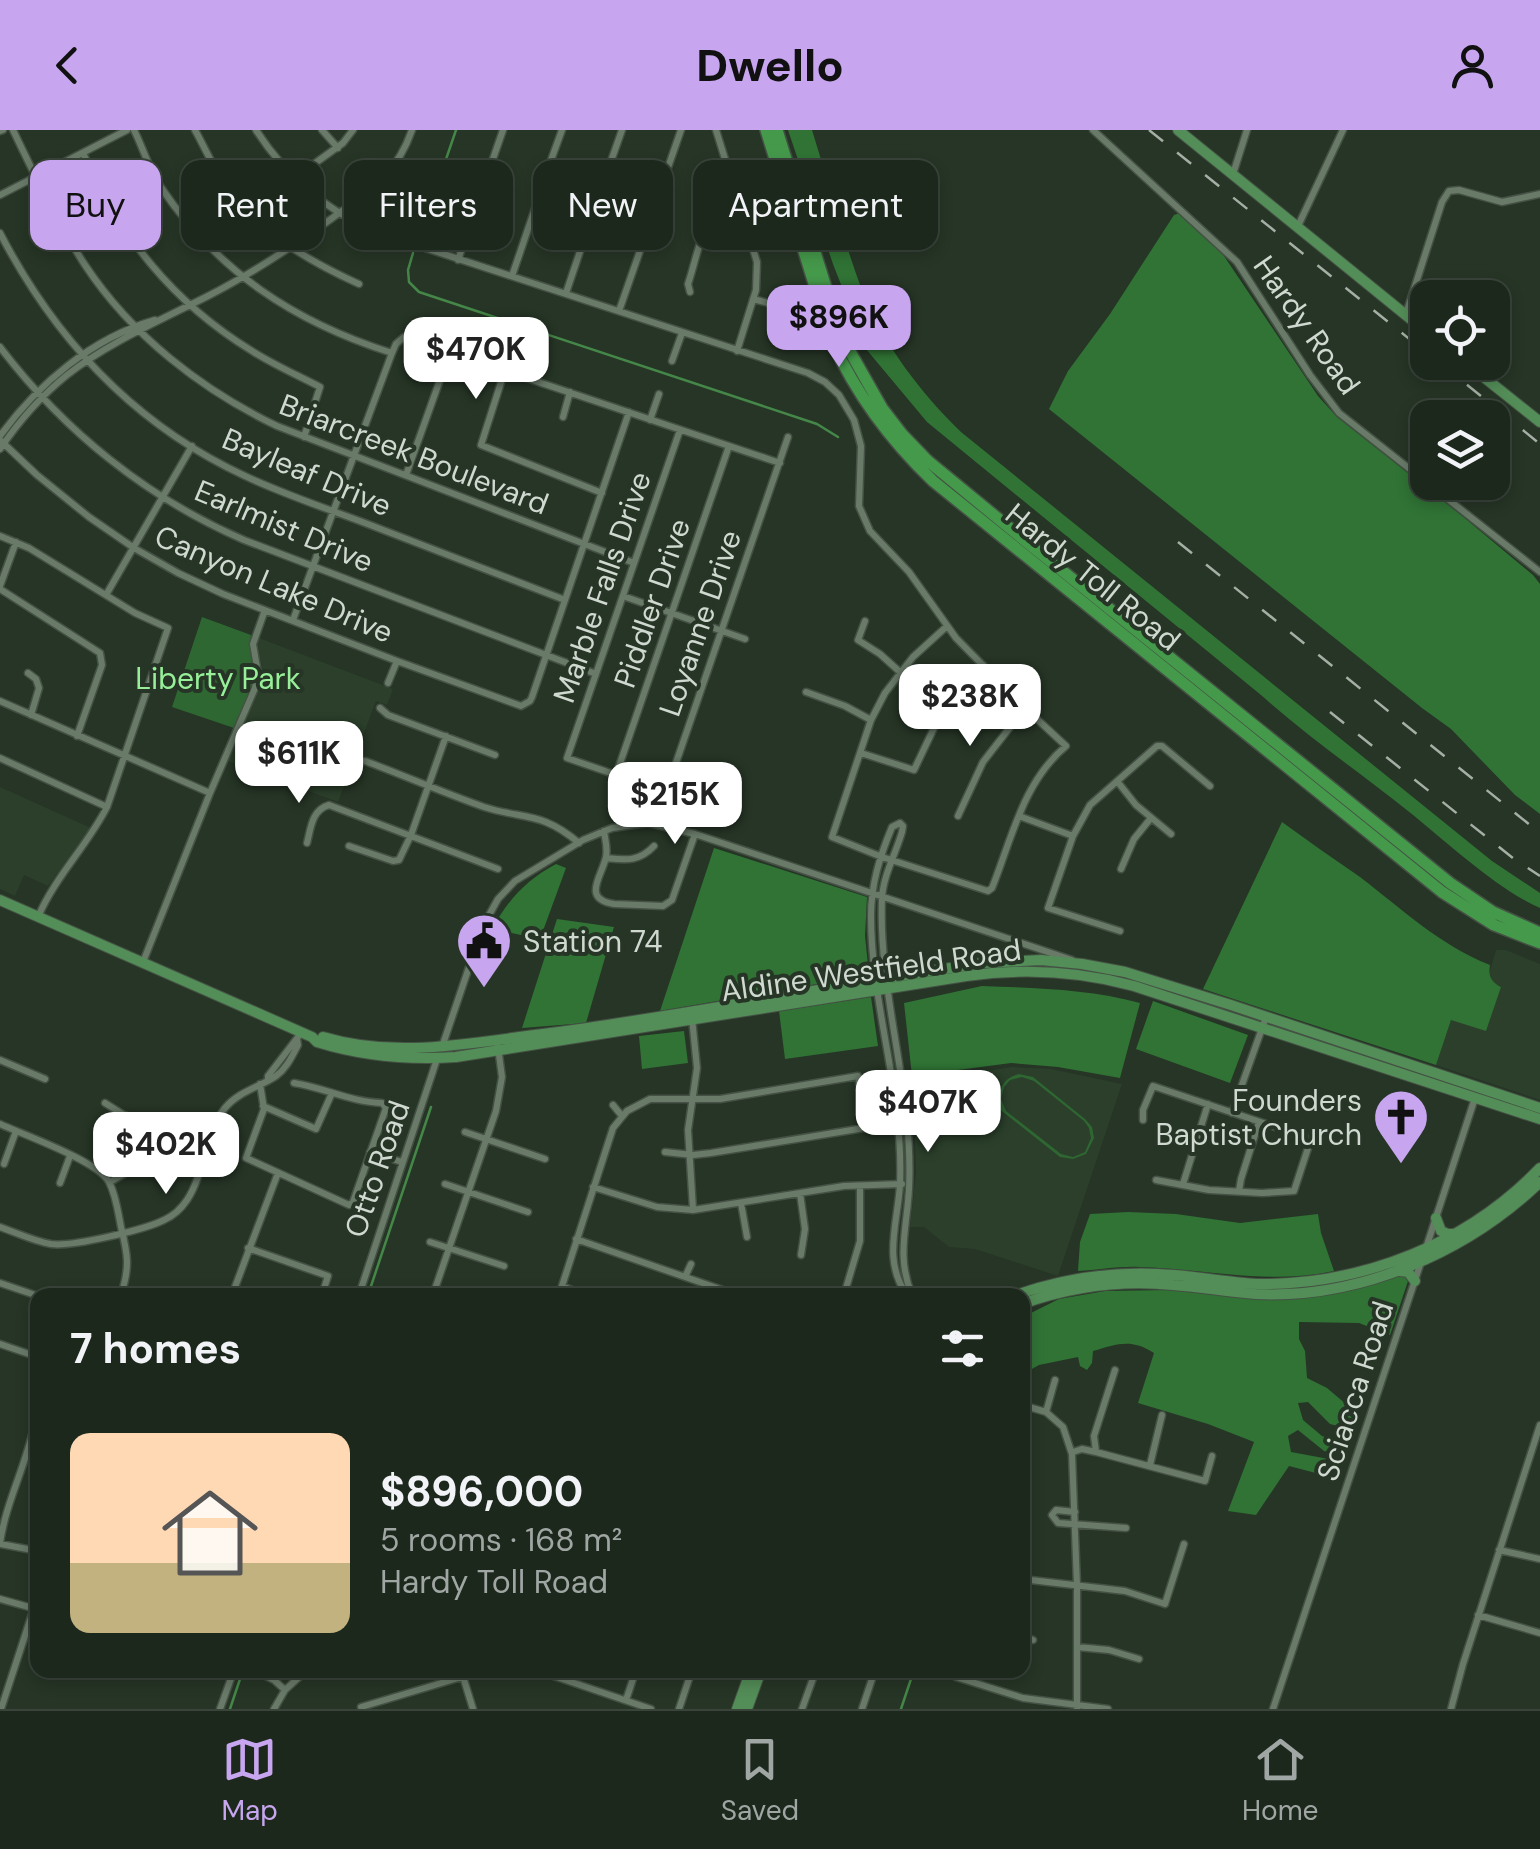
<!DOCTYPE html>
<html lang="en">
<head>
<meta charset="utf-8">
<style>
	body { margin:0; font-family:"DM Sans",sans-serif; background:#253025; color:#f1f3f6; height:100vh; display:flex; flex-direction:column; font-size:38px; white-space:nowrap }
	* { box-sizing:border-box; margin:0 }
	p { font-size:32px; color:#a0a6a3 }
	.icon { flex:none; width:55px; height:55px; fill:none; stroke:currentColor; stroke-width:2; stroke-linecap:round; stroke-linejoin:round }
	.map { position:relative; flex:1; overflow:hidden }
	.panel { position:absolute; left:30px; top:1158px; width:1000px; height:390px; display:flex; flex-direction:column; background:#1c281c; border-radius:20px; box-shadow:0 5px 15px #0003,0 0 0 2px #3a443b }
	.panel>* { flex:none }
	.guide { position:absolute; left:30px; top:30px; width:1000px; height:90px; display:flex; gap:20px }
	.tools { position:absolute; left:1410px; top:150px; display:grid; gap:20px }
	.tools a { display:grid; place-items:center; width:100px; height:100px; border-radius:20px; background:#1c281c; box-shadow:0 5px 15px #0003,0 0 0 2px #3a443b; font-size:50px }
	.price { position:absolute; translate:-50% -85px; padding:0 22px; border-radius:20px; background:#fff; color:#222; font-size:32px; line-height:65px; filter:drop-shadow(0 2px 5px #0008) }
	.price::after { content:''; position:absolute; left:50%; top:60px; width:30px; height:22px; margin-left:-15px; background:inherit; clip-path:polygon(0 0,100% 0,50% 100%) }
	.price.active { background:#c7a6ef; color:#111 }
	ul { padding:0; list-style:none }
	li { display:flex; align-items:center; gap:30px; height:250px; padding:0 40px }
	li span { display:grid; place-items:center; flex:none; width:280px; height:200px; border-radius:20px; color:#555 }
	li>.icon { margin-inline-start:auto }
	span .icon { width:120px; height:120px; fill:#fffc; stroke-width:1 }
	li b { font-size:42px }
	h2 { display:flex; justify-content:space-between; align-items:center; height:120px; padding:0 40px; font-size:42px }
	.pill { padding:0 35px; border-radius:20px; background:#1c281c; box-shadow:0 5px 15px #0003,0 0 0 2px #3a443b; font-size:35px; line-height:90px }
	.pill.active { background:#c7a6ef; color:#111 }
	header { display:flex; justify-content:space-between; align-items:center; height:130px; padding:0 40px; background:#c7a6ef; color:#111; font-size:45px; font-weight:800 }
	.menu { display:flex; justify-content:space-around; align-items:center; height:140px; border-top:2px solid #3a443b; background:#1c281c; font-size:28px; color:#a0a6a3 }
	.menu a { display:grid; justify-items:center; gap:5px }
	.menu .active { color:#c7a6ef }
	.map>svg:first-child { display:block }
</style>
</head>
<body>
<header><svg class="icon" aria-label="back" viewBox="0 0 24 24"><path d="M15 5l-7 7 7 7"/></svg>Dwello<svg class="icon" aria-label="person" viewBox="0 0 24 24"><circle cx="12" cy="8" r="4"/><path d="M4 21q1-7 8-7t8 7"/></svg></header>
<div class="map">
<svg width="1540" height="1579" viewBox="0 0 1540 1579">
	<rect width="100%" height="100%" fill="#263526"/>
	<!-- built -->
	<path fill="#2b3f2b" d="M259,508L393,559L387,575L376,571L338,672L228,631L261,552L262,536L257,518Z
		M0,657L91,698L48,756L24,745L15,766L0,759Z
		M1496,820H1506L1540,834V970L1436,935L1451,890L1501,856L1494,854L1489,844Z
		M1012,937L1051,939L1122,954L1058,1146L975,1119L949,1117L924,1097H910L916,1043L915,1005L908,953Z"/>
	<!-- green -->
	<path fill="#2e6732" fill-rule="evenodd" d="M202,487L251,505C249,520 255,533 254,548C252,565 241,582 234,598L172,577Z
		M1019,944L1033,947L1085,989L1092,997L1094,1008L1086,1024L1073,1029L1060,1027L998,978C1000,962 999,950 1019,944ZM1022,947L1034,951L1084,991L1089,998L1091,1008L1085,1022L1073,1027L1061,1024L1006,981L1001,969L1004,957L1010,950Z"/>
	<!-- forest -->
	<path fill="#307335" d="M788,0H812C829,54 843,110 863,163C884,215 921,263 961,302L1492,731L1540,763V778C1495,758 1447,712 1408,681C1359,642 1308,607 1261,565L927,292L866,219L833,134Z
		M1180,83L1222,123L1318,266L1337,287L1461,385L1533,445L1540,454V684L1515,665L1451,599L1422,578L1049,279L1068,241L1110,184L1174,85Z
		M1282,692C1308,711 1334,729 1360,747C1402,779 1441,816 1490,835C1488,846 1491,852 1501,857L1486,901L1451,890L1436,935L1203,859Z
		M714,718L867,767L865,806L869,845L660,881Z
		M556,734L566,738L540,809L492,799C508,770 526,750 556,734Z
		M557,789L614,797L586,893L522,898Z
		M982,856C1035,858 1088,859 1140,873L1120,948L1058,937L1011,933L912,946L904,873Z
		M871,867L878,916L785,929L779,881Z
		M1153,871L1248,905L1230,953L1136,919Z
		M684,901L688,933L642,939L639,906Z
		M1128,1082L1176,1084L1240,1093L1318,1084L1321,1103L1334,1141C1269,1155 1206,1139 1140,1137C1119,1136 1099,1140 1078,1141L1080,1112L1090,1084Z
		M1396,1146L1405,1147L1408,1151L1390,1205L1359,1193L1299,1192V1209L1305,1221L1307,1248L1327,1258L1354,1281L1353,1300L1330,1294L1308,1272L1298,1273L1303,1290L1322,1306L1349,1314L1345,1326L1324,1321L1298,1300L1288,1306L1291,1322L1345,1332L1335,1348L1289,1336L1256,1385L1228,1381L1254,1312L1208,1294L1138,1273L1154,1223C1131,1208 1117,1214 1093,1221L1092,1233L1087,1240L1080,1236L1078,1227L1039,1235L1023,1244V1187L1059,1169L1105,1161L1169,1160L1256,1169H1279L1366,1156Z"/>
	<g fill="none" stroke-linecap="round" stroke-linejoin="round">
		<!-- stream -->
		<path stroke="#458748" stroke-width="2.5" d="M419,108L456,0
			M413,123L408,140L409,152L419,162L817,294L838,307
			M368,1165L431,977
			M230,1579L243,1540
			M901,1579L914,1540"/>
		<!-- minor casing -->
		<g stroke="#445144" stroke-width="9">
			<path id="minor" d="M13,0C35,46 57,92 85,135C132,206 202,260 277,296L634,433
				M134,0C143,18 149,39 160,56C218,142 294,192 392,223
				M195,0C205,18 214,39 226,56C259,102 308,131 359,154
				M256,0C285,45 325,79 373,101L808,243L825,252L839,265L854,290L861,316L859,376L870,401L909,442L956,508L1025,578L1066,616C1023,652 1012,708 992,758L988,761L882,727L832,707L871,590L885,563L913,527L946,497
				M322,0L338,18
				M716,0L757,132L756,160L737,221
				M1093,0L1237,132L1310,245L1339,283L1540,442
				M0,1L3,0
				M83,23C121,107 172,172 252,221C274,235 297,245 320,257L304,307
				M550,33L562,0
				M1233,44L1247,0
				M296,47L343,13L353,0
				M604,51L622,0
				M0,65L127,0
				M657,69L681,0
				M1298,96L1343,0
				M0,103C55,209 135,295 245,346C283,364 325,378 365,393C432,419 498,444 565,470
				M458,130L503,0
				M512,146L542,58
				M690,162L688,154C699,121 704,78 735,58
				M566,163L595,77
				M753,169L792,179
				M619,181L649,95
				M1406,184L1442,72L1449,61L1459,60L1502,72L1540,64
				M0,217C64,301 147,368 244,410L596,544
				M672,231L682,203
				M505,240L481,315L602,363
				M563,287L570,262
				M650,290L659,264
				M0,306C38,254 92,208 155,190
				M0,310L37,345L89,387L134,418L178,443L223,464L397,531L521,576L530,571L532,567L629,282
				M0,319C19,291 41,266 67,245C108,213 161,190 208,166C251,144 292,117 331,89C369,61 396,46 412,0
				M406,345L450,222
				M0,406L29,418L135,483L168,498L107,677C87,716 55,747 38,787
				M0,456L16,412
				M0,459L100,523L102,535L77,606
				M106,465L192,316
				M623,466L745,509
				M293,490L392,223L396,214L404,207L780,333
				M865,491L858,510L880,524L900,542
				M28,543L36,549L39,558L31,585
				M388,553L397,531
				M806,562L845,576L871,590
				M0,571L210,663
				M380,578L388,585L495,625
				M861,623L914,640L934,598L983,535
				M0,628L107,677
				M365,631C405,646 444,663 484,677C525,690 541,681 579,713
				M616,645L729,316
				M1117,651L1136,675L1171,704
				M666,662L567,628L680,300
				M958,686L983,632L1025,578
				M1019,686L1073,706
				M655,694L788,307
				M604,701C605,709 608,718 606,727C602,746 581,769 614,774L663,776L672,770L695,704
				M307,713C311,697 312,680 329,675L498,739
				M349,716L393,731L399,730L411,705L446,606
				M606,728C626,730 639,732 654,716
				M1121,739L1134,709L1151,688
				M1120,801L1048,778L1073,706L1090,675L1157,616H1162L1210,656
				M143,832L210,663L255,558L258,543L253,514L265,480
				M692,888L697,938L688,1000L693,1079
				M442,917L483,796L498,769L515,751L583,710L612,698L648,693L695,704L1072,830
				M0,930L45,949
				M268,949V946L298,907
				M260,954L264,979L246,1028L349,1075L353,1072L386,978L382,973C351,972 325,958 294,953
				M105,973L124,985L208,1014
				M613,975L622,986
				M263,976L316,999L332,963
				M1232,983L1266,887
				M1143,990V980L1153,956L1311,1009L1294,1061L1262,1063L1209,1060L1156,1050
				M0,994C24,1005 98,1031 109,1052C116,1065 118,1082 121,1097C128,1125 130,1137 121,1165
				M465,1002L545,1029
				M370,1022L402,1032
				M4,1034L16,1001
				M110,1052L124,1044
				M60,1053L70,1026
				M445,1054L528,1082
				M1183,1054L1208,974
				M593,1057L657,1077L693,1080L844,1056L902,1054
				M1239,1061L1241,1049L1259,992
				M800,1063L805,1099L801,1125
				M741,1073L747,1107
				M0,1097C17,1103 34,1111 51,1114C72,1117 144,1100 164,1090C173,1086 181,1079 187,1070C205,1043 204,1004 225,978C239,961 260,957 276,946C287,938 292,926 298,915L297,909
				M576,1109L737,1165
				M430,1112L504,1136
				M248,1118L328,1146L322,1165
				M1426,1118L1475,968
				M685,1147L691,1134
				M0,1153L38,1166
				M232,1165L278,1043
				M359,1165L437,929
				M433,1165L496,981L502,947L497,910
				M583,1165L562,1156L613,998L627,981L650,969H720L858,946L865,991L864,998L711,1023L693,1025L665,1022
				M844,1165L860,1111V1056
				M907,1165C882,1131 898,1092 900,1054C904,963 871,876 871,786C871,754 880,726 892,697L900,693L903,696L902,702C896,723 883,746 882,768C878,866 914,961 909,1059C907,1098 896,1127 912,1165
				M0,1214L38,1227
				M1022,1275L1046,1282L1063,1297L1072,1324L1077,1455V1579
				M1046,1282L1055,1250
				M1073,1322L1082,1319L1096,1322L1205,1351L1212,1326
				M1096,1322L1094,1306L1115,1240
				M1150,1335L1162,1285
				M1075,1382L1056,1380L1052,1385L1058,1393L1126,1398
				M0,1413C6,1370 29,1330 36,1287
				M0,1414L38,1421
				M1499,1420L1540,1429
				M1022,1449L1125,1461L1165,1474L1184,1414
				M0,1469L36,1479
				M1478,1485L1540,1503
				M1022,1506L1033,1510
				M1077,1517L1109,1520L1139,1529
				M461,1540L473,1579
				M536,1540L651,1579
				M958,1540L956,1547L1023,1568L1108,1579
				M256,1541L274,1550L285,1560
				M626,1570L636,1540
				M361,1577L485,1540
				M1,1579L34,1478
				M220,1579L234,1540
				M274,1579L285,1560L307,1540
				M679,1579L692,1540
				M802,1579L816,1540
				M862,1579L875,1540
				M1273,1579L1422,1129
				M1451,1579L1463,1534L1540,1295"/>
		</g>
		<!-- major casing -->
		<g stroke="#445144" stroke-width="12">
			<path id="major" d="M1178,0L1428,203
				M1465,232L1540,292
				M0,770L312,907L317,912C362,926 409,930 456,927L966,846C1022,838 1079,841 1134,856L1540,989
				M323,907C396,929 469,913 543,904C690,885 835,855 982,833L1041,830L1082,834L1125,842L1231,875L1540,978
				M1436,1088L1441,1101L1448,1104H1455
				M1400,1141L1408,1142L1415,1151
				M1016,1165C1068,1147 1119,1140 1174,1145C1202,1147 1230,1153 1258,1154C1363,1155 1467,1114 1540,1038
				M1022,1174C1070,1157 1122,1150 1173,1155C1200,1157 1228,1162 1256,1164C1359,1169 1466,1123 1540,1052
				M737,1579L751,1540
				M747,1579L761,1540"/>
		</g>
		<!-- highway casing -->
		<g stroke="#445144" stroke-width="14">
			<path id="highway" d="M766,0L832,211C857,266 890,310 933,351L1442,762L1494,795L1540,813
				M777,0L833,180L848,218L882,278L902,304L928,331L1029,414L1450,753L1493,782L1540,803"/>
		</g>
		<!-- minor -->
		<use href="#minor" stroke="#697a69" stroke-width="6"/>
		<!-- major -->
		<use href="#major" stroke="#538d57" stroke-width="10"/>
		<!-- highway -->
		<use href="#highway" stroke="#45994b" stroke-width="11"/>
		<!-- rail -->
		<path stroke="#a5afa5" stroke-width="2.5" stroke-dasharray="18 18" stroke-linecap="butt" d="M1149,0L1428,224
			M1439,232L1540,314
			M1178,412L1540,703
			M1330,582L1514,729L1540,746"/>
	</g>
	<!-- icons -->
	<defs>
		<g id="civic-pin" transform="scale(2.875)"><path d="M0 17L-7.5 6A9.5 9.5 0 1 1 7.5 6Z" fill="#c7a6ef" stroke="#263526"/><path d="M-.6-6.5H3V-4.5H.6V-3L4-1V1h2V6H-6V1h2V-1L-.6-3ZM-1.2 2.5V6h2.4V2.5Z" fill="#111"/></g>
		<g id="church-pin" transform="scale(2.875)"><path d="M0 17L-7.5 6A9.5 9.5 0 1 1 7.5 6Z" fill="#c7a6ef" stroke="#263526"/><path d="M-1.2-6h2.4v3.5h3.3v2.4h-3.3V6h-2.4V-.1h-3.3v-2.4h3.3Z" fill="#111"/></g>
	</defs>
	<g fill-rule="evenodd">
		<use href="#civic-pin" x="484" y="811"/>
		<use href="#church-pin" x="1401" y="987"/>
	</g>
	<g text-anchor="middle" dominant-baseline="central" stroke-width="8" stroke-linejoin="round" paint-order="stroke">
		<!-- street labels -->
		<g font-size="30" fill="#d0d9d0" stroke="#263526">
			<text transform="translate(1307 195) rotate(55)">Hardy Road</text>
			<text transform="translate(414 324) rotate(21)">Briarcreek Boulevard</text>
			<text transform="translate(307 342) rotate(23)">Bayleaf Drive</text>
			<text transform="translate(284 396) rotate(23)">Earlmist Drive</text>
			<text transform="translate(1093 447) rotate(39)">Hardy Toll Road</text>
			<text transform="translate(274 454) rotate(23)">Canyon Lake Drive</text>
			<text transform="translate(602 457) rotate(-71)">Marble Falls Drive</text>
			<text transform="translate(652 473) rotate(-71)">Piddler Drive</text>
			<text transform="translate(700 493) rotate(-71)">Loyanne Drive</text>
			<text transform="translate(871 840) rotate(-8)">Aldine Westfield Road</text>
			<text transform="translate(377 1039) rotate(-71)">Otto Road</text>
			<text transform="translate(1355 1261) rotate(-72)">Sciacca Road</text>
		</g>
		<!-- park labels -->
		<g font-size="30" fill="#97f099" stroke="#263526">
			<text x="218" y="548">Liberty Park</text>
		</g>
		<!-- poi labels -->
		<g font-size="30" fill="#d0d9d0" stroke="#263526" text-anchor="start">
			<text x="523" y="811">Station 74</text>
			<text x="1362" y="970" text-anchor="end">Founders<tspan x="1362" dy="34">Baptist Church</tspan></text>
		</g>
	</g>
</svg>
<div class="tools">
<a><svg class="icon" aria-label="locate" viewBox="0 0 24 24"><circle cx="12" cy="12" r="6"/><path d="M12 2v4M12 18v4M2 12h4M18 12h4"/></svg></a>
<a><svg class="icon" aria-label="layers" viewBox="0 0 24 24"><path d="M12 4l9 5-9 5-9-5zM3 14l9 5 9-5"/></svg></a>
</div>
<b class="price active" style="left:839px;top:240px">$896K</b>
<b class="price" style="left:476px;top:272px">$470K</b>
<b class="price" style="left:970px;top:619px">$238K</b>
<b class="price" style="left:299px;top:676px">$611K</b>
<b class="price" style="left:675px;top:717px">$215K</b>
<b class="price" style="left:928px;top:1025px">$407K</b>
<b class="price" style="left:166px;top:1067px">$402K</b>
<div class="guide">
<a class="pill active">Buy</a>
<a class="pill">Rent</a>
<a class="pill">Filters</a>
<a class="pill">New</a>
<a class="pill">Apartment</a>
</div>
<section class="panel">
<h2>7 homes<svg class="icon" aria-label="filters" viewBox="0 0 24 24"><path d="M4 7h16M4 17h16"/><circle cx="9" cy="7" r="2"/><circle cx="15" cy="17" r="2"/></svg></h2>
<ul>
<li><span style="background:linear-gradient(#ffd9b3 65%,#c2b280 0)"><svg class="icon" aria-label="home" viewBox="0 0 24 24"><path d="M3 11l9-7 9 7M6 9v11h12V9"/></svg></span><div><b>$896,000</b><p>5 rooms · 168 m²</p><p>Hardy Toll Road</p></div></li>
</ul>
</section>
</div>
<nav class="menu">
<a class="active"><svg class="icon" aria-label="map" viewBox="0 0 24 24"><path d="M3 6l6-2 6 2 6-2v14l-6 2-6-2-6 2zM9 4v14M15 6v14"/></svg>Map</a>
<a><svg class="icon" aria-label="saved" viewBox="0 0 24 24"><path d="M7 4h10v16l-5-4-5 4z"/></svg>Saved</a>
<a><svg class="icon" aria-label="home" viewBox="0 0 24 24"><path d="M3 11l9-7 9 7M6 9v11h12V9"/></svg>Home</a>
</nav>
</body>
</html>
